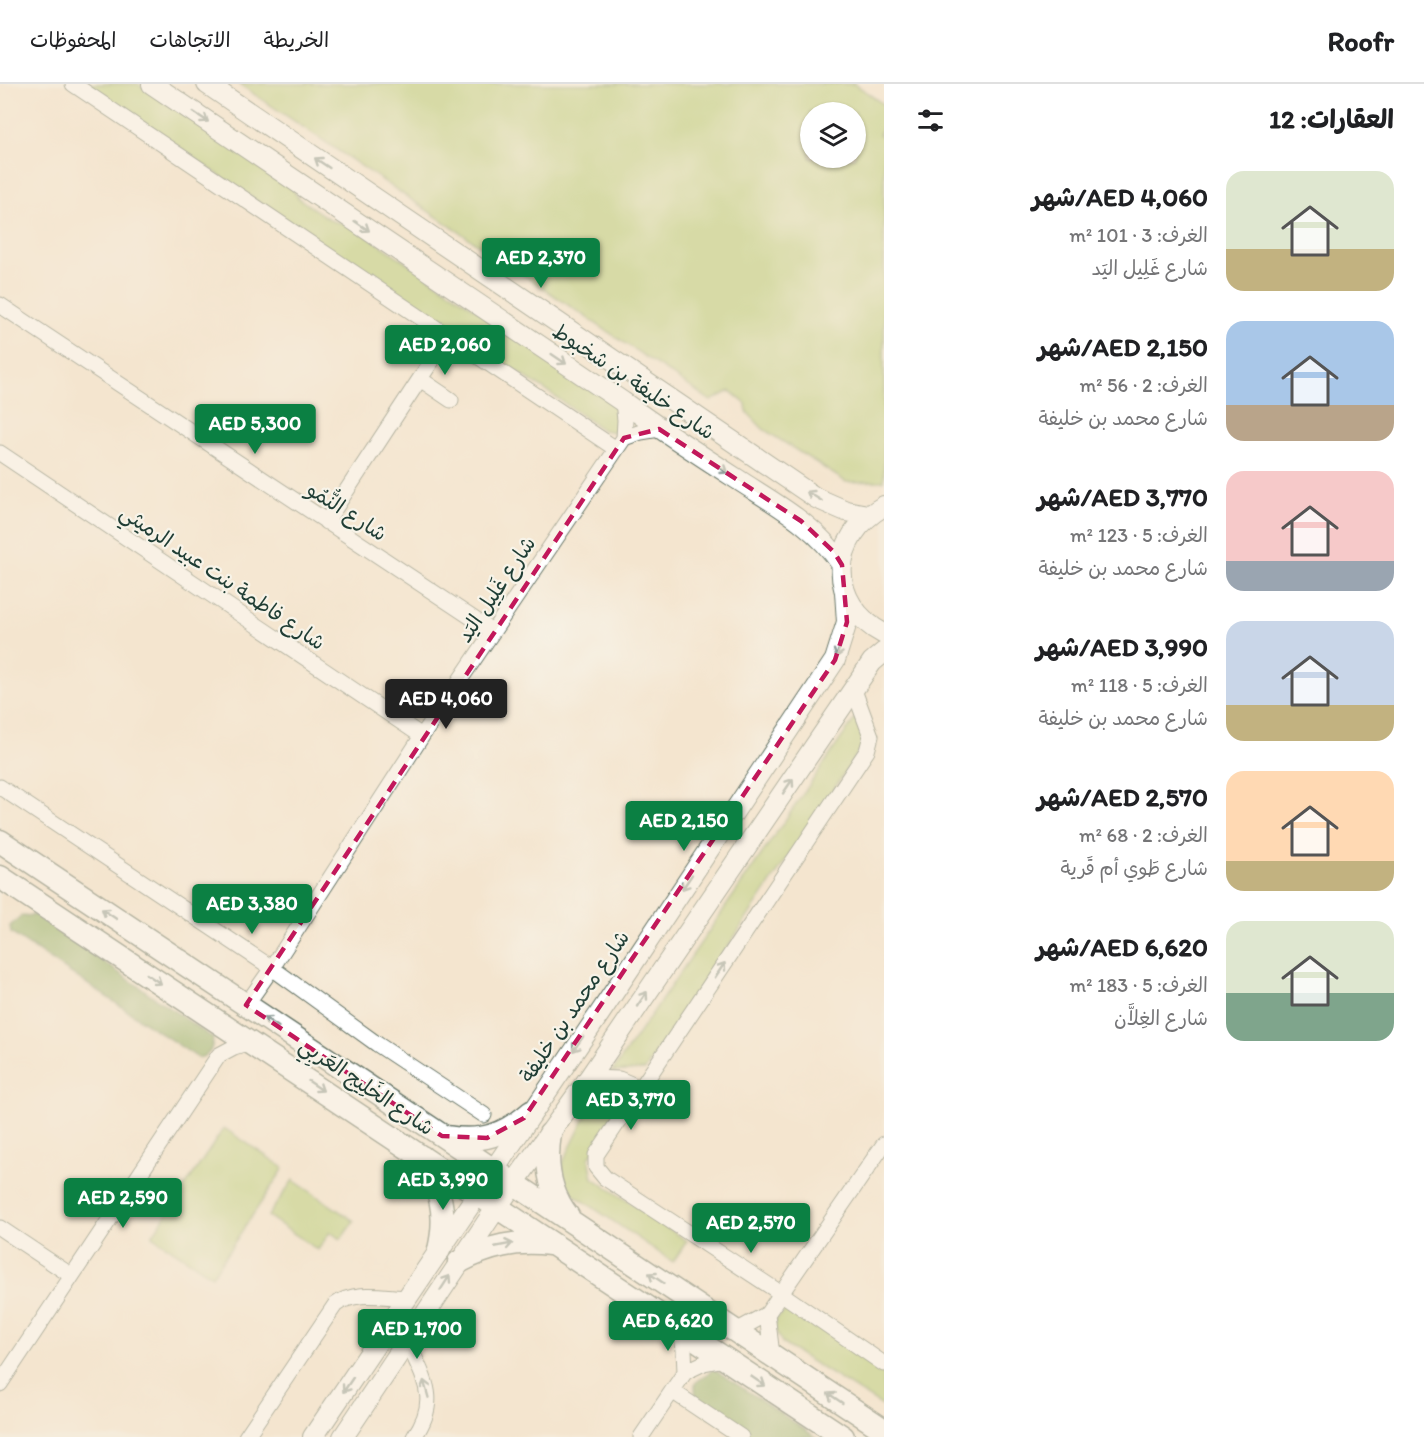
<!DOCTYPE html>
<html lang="ar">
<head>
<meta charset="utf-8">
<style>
	body { margin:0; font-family:Itim,"Playpen Sans Arabic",sans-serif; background:#f2f2f2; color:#202124; direction:rtl; height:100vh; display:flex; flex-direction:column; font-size:22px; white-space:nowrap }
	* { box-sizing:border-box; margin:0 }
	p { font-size:20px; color:#757577 }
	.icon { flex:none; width:33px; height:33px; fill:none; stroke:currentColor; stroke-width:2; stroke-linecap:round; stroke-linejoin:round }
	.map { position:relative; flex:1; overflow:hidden; direction:ltr }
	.drawer { display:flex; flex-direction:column; background:#fff; width:540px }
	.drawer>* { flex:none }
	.tools { position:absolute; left:800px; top:18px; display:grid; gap:12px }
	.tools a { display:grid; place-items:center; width:66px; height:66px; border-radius:50%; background:#fff; box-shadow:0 2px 4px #0004; font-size:30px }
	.price { position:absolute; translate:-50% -51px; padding:0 14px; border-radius:6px; background:#0b8043; color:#fff; font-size:20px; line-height:39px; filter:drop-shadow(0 2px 3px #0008) }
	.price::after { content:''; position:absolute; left:50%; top:36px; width:18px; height:14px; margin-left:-9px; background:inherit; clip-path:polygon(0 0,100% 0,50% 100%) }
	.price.current { background:#222; color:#fff }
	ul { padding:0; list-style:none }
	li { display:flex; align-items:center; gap:18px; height:150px; padding:0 30px }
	li span { display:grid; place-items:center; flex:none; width:168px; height:120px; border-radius:18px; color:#555 }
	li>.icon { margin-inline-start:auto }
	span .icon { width:72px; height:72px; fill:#fffc; stroke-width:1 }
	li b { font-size:26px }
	h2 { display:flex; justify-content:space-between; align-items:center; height:72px; padding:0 30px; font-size:26px }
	header { display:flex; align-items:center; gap:36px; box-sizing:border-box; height:84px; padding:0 30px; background:#fff; border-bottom:2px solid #e0e0e0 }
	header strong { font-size:28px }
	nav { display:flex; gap:33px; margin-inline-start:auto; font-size:21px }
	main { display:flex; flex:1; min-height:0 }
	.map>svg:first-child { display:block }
</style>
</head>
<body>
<header>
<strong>Roofr</strong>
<nav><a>الخريطة</a><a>الاتجاهات</a><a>المحفوظات</a></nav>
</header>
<main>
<section class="drawer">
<h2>العقارات: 12<svg class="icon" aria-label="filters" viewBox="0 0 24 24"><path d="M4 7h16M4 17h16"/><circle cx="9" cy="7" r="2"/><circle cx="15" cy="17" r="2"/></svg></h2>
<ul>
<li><span style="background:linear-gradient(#dfe7d0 65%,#c2b280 0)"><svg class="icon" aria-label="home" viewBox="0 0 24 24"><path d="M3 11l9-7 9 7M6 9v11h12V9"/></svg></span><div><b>AED 4,060/شهر</b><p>الغرف: 3 · 101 m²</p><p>شارع غَلِيل اليَد</p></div></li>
<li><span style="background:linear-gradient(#a9c7e8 70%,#b9a48a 0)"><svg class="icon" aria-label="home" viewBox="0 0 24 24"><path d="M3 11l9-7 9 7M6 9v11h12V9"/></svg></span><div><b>AED 2,150/شهر</b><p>الغرف: 2 · 56 m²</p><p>شارع محمد بن خليفة</p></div></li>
<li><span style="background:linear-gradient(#f6c9c9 75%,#9aa5b1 0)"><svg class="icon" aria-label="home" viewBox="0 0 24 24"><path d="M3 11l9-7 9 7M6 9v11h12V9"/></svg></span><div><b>AED 3,770/شهر</b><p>الغرف: 5 · 123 m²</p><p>شارع محمد بن خليفة</p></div></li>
<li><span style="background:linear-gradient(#c9d6e8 70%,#c2b280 0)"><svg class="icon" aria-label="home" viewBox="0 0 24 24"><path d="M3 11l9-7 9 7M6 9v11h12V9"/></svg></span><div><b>AED 3,990/شهر</b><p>الغرف: 5 · 118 m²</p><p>شارع محمد بن خليفة</p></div></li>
<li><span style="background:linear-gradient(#ffd9b3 75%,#c2b280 0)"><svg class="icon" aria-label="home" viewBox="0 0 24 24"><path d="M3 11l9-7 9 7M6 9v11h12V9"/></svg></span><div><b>AED 2,570/شهر</b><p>الغرف: 2 · 68 m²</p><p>شارع طَوي أم قَرية</p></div></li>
<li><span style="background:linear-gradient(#dfe7d0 60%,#7fa58c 0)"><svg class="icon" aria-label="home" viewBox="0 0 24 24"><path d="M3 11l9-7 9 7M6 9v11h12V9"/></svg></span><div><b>AED 6,620/شهر</b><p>الغرف: 5 · 183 m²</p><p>شارع الغِلاَّن</p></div></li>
</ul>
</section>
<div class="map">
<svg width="884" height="1353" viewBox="0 0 884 1353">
	<rect width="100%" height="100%" fill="#f7f3e8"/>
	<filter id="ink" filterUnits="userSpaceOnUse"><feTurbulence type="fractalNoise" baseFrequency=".0167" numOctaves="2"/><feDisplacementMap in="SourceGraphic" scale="12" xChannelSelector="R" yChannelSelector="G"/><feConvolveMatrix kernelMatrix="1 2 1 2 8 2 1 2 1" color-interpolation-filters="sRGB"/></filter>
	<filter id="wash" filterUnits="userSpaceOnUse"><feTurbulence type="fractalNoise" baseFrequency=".008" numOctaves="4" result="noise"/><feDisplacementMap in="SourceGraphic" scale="24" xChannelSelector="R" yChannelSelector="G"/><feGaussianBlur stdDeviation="1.35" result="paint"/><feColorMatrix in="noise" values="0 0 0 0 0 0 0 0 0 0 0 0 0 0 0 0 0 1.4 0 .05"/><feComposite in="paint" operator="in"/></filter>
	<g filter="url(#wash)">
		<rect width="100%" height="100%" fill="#f4e5cf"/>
		<!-- green -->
		<path fill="#b3cd73" stroke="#698554" stroke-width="1.5" fill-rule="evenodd" d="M86,0H138L291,102L298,114L332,137L351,141L624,325L626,340L614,348L603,346L550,309L298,145Z
			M239,0H855L884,21V42L879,50L884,53V397L846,398L763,345L747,328L746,320L730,307L711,317ZM810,28H855V74H810Z
			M856,633L868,654L645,986L612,988Z
			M620,1006L625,1017L589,1074L593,1094L687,1157L673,1178L566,1105L562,1080L597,1010Z
			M224,1044L284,1084L212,1192L152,1152Z
			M293,1096L354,1137L341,1155L330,1148L318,1166L268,1132Z
			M789,1224L807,1233L884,1288V1323L783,1260L775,1246V1235Z"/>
		<!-- forest -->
		<path fill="#8eb065" stroke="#56764c" stroke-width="1.5" d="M36,831L213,954C212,966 211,971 198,974L11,849L10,842L21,832Z
			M714,1285L816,1353H741L696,1323L695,1299Z"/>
	</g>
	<g filter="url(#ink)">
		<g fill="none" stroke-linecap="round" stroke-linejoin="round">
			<!-- minor casing -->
			<g stroke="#6a786a" stroke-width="17">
				<path id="minor" d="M73,0L616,365
					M0,221L492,547
					M420,295L451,316
					M624,354L641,348L659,345
					M0,369L422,652
					M326,438L448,252
					M854,606L871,652L867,667L596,1071V1083L605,1094L782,1210L884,1280
					M0,703L272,884L377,960L484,1031
					M246,921L272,884L422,652L624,354L625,336L623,318
					M589,994L619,995L640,1004
					M0,1144L72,1192
					M767,1230L772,1271
					M681,1245L684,1266L685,1288
					M736,1247L767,1230L884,1060
					M407,1256C423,1295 441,1314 414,1353
					M0,1300L219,971L234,963L250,958
					M672,1307L741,1353
					M246,1353L335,1221C355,1206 383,1213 407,1214
					M641,1353L685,1288L704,1279L725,1275"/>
			</g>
			<!-- major casing -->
			<g stroke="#6a786a" stroke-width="22">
				<path id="major" d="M152,0L623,318C660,345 698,370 737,395C775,420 816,441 842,481
					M207,0L816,414L846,427L868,431
					M884,422C829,453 826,519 884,550
					M313,1353L602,926L835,576L847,538L845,508
					M343,1353L497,1123L589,994L872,578L884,568"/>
			</g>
			<!-- highway casing -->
			<g stroke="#6a786a" stroke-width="25">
				<path id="highway" d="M0,757L884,1346
					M0,793L843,1353
					M550,1050C545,1080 549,1108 568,1132
					M447,1053C482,1059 505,1051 531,1028
					M422,1073C440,1107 448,1127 439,1166
					M459,1178C489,1162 516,1156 550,1160"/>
			</g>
			<!-- minor -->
			<use href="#minor" stroke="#fff" stroke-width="15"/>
			<!-- major -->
			<use href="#major" stroke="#fff" stroke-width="20"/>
			<!-- highway -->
			<use href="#highway" stroke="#fff" stroke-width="22"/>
		</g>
		<!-- one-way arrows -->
		<defs><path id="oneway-shaft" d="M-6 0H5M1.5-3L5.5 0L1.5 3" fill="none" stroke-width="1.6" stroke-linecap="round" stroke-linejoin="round" transform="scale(1.5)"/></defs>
		<g stroke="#8f9e9a">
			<use href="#oneway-shaft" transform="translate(201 33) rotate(34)"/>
			<use href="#oneway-shaft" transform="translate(322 79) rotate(-146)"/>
			<use href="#oneway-shaft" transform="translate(362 142) rotate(34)"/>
			<use href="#oneway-shaft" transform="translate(559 275) rotate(34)"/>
			<use href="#oneway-shaft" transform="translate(720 384) rotate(33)"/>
			<use href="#oneway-shaft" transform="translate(814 412) rotate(-148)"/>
			<use href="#oneway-shaft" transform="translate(839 565) rotate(108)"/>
			<use href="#oneway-shaft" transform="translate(788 702) rotate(-56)"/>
			<use href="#oneway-shaft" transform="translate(687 798) rotate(124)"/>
			<use href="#oneway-shaft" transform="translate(109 830) rotate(-146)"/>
			<use href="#oneway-shaft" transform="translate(720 886) rotate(-56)"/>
			<use href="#oneway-shaft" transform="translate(154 895) rotate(34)"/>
			<use href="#oneway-shaft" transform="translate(642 915) rotate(-56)"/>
			<use href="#oneway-shaft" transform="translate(271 938) rotate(-146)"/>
			<use href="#oneway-shaft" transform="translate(578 960) rotate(125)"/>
			<use href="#oneway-shaft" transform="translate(316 1002) rotate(34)"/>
			<use href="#oneway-shaft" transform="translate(504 1161) rotate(-11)"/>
			<use href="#oneway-shaft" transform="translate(656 1194) rotate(-146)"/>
			<use href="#oneway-shaft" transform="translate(445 1199) rotate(-57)"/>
			<use href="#oneway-shaft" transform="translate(758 1297) rotate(34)"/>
			<use href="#oneway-shaft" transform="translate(348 1301) rotate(124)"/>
			<use href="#oneway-shaft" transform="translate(426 1305) rotate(-106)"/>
			<use href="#oneway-shaft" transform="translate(835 1314) rotate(-146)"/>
		</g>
	</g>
	<!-- marked area -->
	<path d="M0 0H884V1353H0ZM659,345L801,437L834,468L842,481L847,538L835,576L524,1034L487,1054L442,1052L246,921L624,354Z" fill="#f4e5cf" fill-opacity=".55" fill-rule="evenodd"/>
	<path fill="none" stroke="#c2185b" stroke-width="4.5" stroke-dasharray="12 8" stroke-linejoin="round" d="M659,345L801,437L834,468L842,481L847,538L835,576L524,1034L487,1054L442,1052L246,921L624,354Z"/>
	<g text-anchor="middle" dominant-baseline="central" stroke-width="4.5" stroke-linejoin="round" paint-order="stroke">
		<!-- street labels -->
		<g font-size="21" fill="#1f3d34" stroke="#f7f3e8">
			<text transform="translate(634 297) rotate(34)">شارع خليفة بن شخبوط</text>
			<text transform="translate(347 427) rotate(33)">شارع النُّمُو</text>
			<text transform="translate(223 493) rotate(34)">شارع فاطمة بنت عبيد الرميثي</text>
			<text transform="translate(496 505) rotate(-56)">شارع غَلِيل اليَد</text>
			<text transform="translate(574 922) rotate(-56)">شارع محمد بن خليفة</text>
			<text transform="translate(367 1002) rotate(34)">شارع الخَلِيج العَربِي</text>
		</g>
	</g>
</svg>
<div class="tools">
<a><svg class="icon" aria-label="layers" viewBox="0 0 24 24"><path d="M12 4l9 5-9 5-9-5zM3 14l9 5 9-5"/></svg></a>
</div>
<b class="price" style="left:541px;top:205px">AED 2,370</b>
<b class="price" style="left:445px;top:292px">AED 2,060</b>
<b class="price" style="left:255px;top:371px">AED 5,300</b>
<b class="price current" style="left:446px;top:646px">AED 4,060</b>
<b class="price" style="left:684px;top:768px">AED 2,150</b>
<b class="price" style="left:252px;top:851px">AED 3,380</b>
<b class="price" style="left:631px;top:1047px">AED 3,770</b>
<b class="price" style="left:443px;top:1127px">AED 3,990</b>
<b class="price" style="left:123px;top:1145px">AED 2,590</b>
<b class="price" style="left:751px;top:1170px">AED 2,570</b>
<b class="price" style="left:668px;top:1268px">AED 6,620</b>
<b class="price" style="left:417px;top:1276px">AED 1,700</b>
</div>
</main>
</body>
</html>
